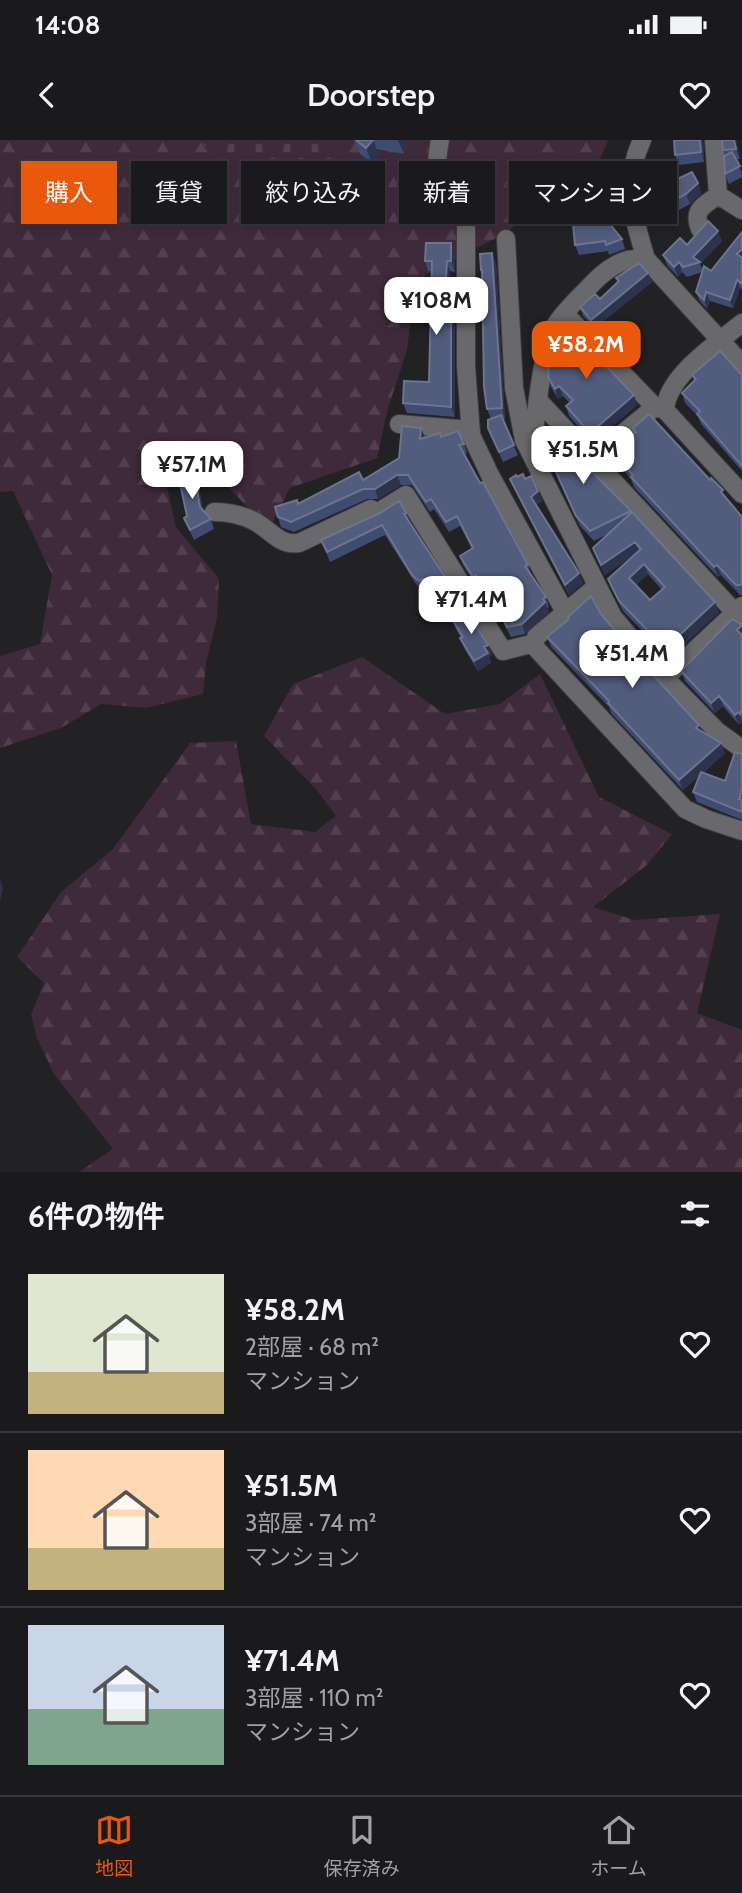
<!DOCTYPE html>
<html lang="ja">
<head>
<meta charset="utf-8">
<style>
	body { margin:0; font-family:Cabin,"Noto Sans JP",sans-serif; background:#272729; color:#f1f3f6; height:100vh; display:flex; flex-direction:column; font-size:26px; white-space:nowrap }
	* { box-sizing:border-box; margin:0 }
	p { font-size:23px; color:#9fa1a3 }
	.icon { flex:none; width:38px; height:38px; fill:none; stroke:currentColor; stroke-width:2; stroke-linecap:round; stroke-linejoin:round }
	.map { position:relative; height:1032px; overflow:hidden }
	.side { display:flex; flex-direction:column; background:#1a1a1c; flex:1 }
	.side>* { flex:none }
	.top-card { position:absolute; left:21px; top:21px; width:700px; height:63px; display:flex; gap:14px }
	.price { position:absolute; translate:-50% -60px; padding:0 16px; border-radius:14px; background:#fff; color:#222; font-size:23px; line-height:46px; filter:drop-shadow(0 2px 4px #0008) }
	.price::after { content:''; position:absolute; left:50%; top:42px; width:21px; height:16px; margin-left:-10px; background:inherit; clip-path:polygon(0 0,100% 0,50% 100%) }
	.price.on { background:#ea580c; color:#fff }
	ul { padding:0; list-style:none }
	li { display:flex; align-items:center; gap:21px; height:175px; padding:0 28px }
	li+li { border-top:2px solid #38383b }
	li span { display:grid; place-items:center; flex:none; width:196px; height:140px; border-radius:0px; color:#555 }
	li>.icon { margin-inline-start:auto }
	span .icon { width:84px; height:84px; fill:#fffc; stroke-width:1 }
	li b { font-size:30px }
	h2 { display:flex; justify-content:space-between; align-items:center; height:84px; padding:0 28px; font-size:30px }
	.chip { padding:0 24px; border-radius:0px; background:#1a1a1c; box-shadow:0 4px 10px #0003,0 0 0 2px #38383b; font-size:24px; line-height:63px }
	.chip.on { background:#ea580c; color:#fff }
	.status { display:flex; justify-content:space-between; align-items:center; height:49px; padding:0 35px; background:#1a1a1c; direction:ltr }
	.status svg { height:19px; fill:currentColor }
	header { display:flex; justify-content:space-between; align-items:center; height:91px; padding:0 28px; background:#1a1a1c; font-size:32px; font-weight:600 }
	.tab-bar { display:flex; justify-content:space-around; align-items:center; height:98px; border-top:2px solid #38383b; background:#1a1a1c; font-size:19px; color:#9fa1a3 }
	.tab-bar a { display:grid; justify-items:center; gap:4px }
	.tab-bar .on { color:#ea580c }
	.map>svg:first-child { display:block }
</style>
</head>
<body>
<div class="status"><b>14:08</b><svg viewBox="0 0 49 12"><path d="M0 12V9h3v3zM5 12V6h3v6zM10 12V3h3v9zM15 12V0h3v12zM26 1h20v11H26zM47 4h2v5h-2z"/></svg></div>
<header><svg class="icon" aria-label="back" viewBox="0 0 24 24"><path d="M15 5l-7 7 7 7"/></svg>Doorstep<svg class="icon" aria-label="heart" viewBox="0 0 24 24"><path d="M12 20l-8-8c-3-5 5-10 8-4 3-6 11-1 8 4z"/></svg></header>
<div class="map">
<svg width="742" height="1032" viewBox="0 0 742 1032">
	<defs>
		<pattern id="forest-firs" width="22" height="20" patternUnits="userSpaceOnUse" patternTransform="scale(1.75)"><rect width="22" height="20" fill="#3f2a3c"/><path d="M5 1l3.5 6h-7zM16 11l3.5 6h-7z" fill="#523f4f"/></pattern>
		<pattern id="cemetery-stones" width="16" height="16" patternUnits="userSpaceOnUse" patternTransform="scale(1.75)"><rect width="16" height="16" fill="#3f2a3c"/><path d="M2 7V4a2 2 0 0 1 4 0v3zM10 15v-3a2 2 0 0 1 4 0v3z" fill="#523f4f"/></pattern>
	</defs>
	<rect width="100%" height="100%" fill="#222225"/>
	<!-- forest -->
	<path fill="url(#forest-firs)" d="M0,0H608L599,22L558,54L504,94L425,135L412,167L407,210L388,268L377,318L290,348L272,383L246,366L219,337L196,329L176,315L165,339L176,387L219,439L217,478L206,523L203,554L146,568L101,564L61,588L0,608V516L40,504L52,435L13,351L0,352Z
		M362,517L445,574L500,564L540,534L599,657L672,694L647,725L593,767L634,780L720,774L697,873L742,890V1032H79L113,1009L54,934L37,898L31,875L44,843L17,817L61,752L113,709L190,603L236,601L251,684L315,692L336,676L316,649L264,596L293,544Z"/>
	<!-- cemetery -->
	<path fill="url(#cemetery-stones)" d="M199,0H340L332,27L314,43L260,13L220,20Z"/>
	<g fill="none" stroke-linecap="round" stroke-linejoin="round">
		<!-- minor casing -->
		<g stroke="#3e3e40" stroke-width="20">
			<path id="minor" d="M440,0C433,36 436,57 466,80V226L471,295L490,335L565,472
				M642,0C622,43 633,76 646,119
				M714,0L718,55L742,70
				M700,89C692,69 704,66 718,55
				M506,99L514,248L524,300L613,477L665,538L717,591L742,609
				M565,174L655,267L665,270
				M742,183C716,204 667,236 665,270L742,354
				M539,261L742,480
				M399,284L471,290
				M533,313C534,286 542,208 555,186C564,171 579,158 590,146C605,130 623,116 646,119L742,224
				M593,318L655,267
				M214,372C227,372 242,375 254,381C271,390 279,406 299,403L371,369L377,373L406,355L503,511L535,503
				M597,446L536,497L534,506L685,669L706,679L742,691
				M665,538L742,466"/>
		</g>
		<!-- minor -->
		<use href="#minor" stroke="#69696c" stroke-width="18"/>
	</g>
	<!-- wall -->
	<path fill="#3f4b6f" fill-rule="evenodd" d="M354,0H406L404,14L376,9L379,15L372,23L360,14Z
		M703,0L704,22L679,25L675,15Z
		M736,0L740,19H736L742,33V37L729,44L725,34V15L723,10Z
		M698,43L701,53L690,64L679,70L667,44Z
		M742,92V150L740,148L733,168L710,161L707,169L699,160L696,152L702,132L687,137L682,132L678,137L667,125L663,115L687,105L722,101L700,124L703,130L711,131Z
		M622,99L625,109L609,115L608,111L579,115L575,105Z
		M451,103L455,114V132L450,131L449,163L455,173V277L407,273L403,263L429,242L432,131H428L425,121Z
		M496,123L505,279H502L518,315L503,322L488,288L491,279L487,269L482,135L481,130Z
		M648,133L652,142L595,188L583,176L580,167L600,159L617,142L616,138Z
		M557,191L637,265L593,303L569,276L566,266L570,263L563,256L558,259L551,247L548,237L556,216L553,207L560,198Z
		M692,235H742V331L701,284L698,276L685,263L682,253L694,241Z
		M421,288L425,298L441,297L464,304L467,313L464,315L528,425L531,435L546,457L549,467L547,468L549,472L525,494L511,497L496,469L494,470L480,445L477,447L463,425L460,416L472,409L460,386L449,392L434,369L430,372L412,345H401L378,359H367L294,392L281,387L278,377L298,364L363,340L399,318Z
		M633,288L725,358L742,377V455H740L721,435L718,437L634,347L631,339L617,323L613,313L635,293Z
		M541,299L567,302L569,308L581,327L575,332L580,337L631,371L719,472L673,515L664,520L658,512L655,504L623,471L612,449L608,439L635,414L605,435L593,408L608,394L594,401L580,386ZM648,434L662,450L650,460L636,445Z
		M517,337L525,339L538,351L542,361L536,365L583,443L569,455L514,348L510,339Z
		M198,341L203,370L211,379L214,389L194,400L184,378L187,376Z
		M406,373L410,382L453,449L457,458L438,468L426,448L422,451L416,444L385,395L330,422L321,400Z
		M601,474L702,592L725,613L703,633L725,641L742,614V680L697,662L693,652L699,636L683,650L611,573L609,567L551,507L547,497L568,479V477Z
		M452,479L488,505L492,515L489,517L491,523L478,531L464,508L460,498H461L456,489Z
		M742,485V582L739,585L723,566L715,573L685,541L681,531Z"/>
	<!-- shaded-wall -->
	<path fill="#2c334b" d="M373,0L379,15L372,23L366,8Z
		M398,0H406L404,14Z
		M700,0H703L704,22L701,12Z
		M734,0H736L740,19L736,9Z
		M698,43L701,53L690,64L686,54Z
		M718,91L722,101L700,124V122L693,117Z
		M451,103L455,114V132L451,121Z
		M742,109V121L737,114Z
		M492,113L496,123L505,279L502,268Z
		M447,121L450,131L449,167L446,163L445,157Z
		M679,122L682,132L678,137L674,127Z
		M648,133L652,142L595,188L591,180Z
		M737,140L740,148L733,168L730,160Z
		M706,152L710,161L707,169L704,160Z
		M451,163L455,173V277L451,267Z
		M559,246L563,256L558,259L555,249Z
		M634,255L637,265L593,303L590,293Z
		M421,288L425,298L420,299Z
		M577,317L581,327L572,336L569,326Z
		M194,331L198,341L204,377L200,367Z
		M397,335L401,345L378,359L375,349Z
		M538,351L542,361L534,367L531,357Z
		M635,402L639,412L605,435L601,425Z
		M644,424L648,434L633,448L629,438Z
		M717,425L721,435L718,437L714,427Z
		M579,433L583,443L569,455L565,445Z
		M545,462L549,472L525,494L522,484Z
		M715,462L719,472L673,515L669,505Z
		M742,485V499L737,490Z
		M488,505L492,515L489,517L491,523L478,531L474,521L484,507Z
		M719,556L723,566L715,573L711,563Z
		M739,572L742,582L739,585L735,575Z
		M721,603L725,613L683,650L679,640Z
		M0,739L3,748L0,761Z"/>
	<!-- building -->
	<path fill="#525c7d" stroke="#6b7490" stroke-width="2" fill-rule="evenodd" d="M356,0H373L366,8Z
		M674,0H700L701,12L675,15Z
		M722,0H734L736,9L723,10Z
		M732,12L740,26L725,34L724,16Z
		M692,32L698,43L686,54L675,60L667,44Z
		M605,78L622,99L606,105L605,101L575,105L573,84Z
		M708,81L718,91L693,117L700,122L683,127L679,122L674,127L663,115L680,98L687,105Z
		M742,92V109L737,114L742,118V144L737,140L730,160L706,152L704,160L696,152L704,126L711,131Z
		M426,103H451V121H447L445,157L446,163H451V267L403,263L404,241L429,242L432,121H425Z
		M492,113L502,268L487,269L484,247L482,130H481L480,114Z
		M639,123L648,133L591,180L580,167L595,154L600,159L619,141L616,138Z
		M564,183L634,255L590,293L566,266L573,260L559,246L555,249L548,237L549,226L559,213L553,207L561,197L557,191Z
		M720,211L742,235V326L697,274L700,271L682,253L696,239L692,235Z
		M649,274L710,340L711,338L723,350L721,352L742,377V443L740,445H736L717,425L714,427L631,337L633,335L613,313L636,292L633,288Z
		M501,275L514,305L499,312L488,288V280Z
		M402,286L421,288L420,299L440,293L441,297L458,291L464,304L459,305L480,343L483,342L528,425L525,426L546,457L543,459L545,462L522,484L507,487L493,459L490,460L476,435L473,437L460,416L473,408L457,376L446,382L431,359L426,362L408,335H397L375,349H363L291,382L278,377L275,367L297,360L298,364L359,332L363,340L399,318Z
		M553,287L567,302L565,304L577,317L569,326L580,337L589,329L631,371L590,391L576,376L541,299Z
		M194,331L200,367L211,379L190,390L184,378L187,376L178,334Z
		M523,334L525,339L531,336L538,351L531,357L579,433L565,445L510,339L516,335L517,337Z
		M399,361L406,373L404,374L453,449L435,459L423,439L419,441L412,435L382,385L327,412L321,400L380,373Z
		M632,372L715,462L669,505L661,510L654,502L657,500L619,461L608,439L641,409L635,402L601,425L593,408ZM644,424L665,447L650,460L629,438Z
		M591,456L601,474L653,535L699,585L696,588L721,603L679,640L608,563L609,561L547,497L569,479L568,477Z
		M466,471L488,505L484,507L488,513L474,521L460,498L463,497L452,479Z
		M732,479L742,485L737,490L742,495V571L740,574L739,572L735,575L719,556L711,563L681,531Z
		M735,612L742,614V649L739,659L742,660V672L693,652L701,632L725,641Z"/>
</svg>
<b class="price" style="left:436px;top:197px">¥108M</b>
<b class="price on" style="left:586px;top:241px">¥58.2M</b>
<b class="price" style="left:583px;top:346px">¥51.5M</b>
<b class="price" style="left:192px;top:361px">¥57.1M</b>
<b class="price" style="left:471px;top:496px">¥71.4M</b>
<b class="price" style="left:632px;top:550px">¥51.4M</b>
<div class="top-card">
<a class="chip on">購入</a>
<a class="chip">賃貸</a>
<a class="chip">絞り込み</a>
<a class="chip">新着</a>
<a class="chip">マンション</a>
</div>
</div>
<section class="side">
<h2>6件の物件<svg class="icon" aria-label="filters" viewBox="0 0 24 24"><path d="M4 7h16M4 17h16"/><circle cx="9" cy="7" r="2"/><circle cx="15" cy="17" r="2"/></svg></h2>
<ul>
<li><span style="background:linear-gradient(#dfe7d0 70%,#c2b280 0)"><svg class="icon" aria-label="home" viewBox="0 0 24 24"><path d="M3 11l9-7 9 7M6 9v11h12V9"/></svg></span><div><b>¥58.2M</b><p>2部屋 · 68 m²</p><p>マンション</p></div><svg class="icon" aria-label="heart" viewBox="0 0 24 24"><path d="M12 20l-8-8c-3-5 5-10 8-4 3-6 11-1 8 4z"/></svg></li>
<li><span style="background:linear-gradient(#ffd9b3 70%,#c2b280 0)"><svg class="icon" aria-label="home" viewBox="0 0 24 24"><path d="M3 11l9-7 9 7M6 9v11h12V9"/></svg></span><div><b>¥51.5M</b><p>3部屋 · 74 m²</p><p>マンション</p></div><svg class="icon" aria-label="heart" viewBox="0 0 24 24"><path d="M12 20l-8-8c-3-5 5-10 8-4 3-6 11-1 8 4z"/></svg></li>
<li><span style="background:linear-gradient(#c9d6e8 60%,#7fa58c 0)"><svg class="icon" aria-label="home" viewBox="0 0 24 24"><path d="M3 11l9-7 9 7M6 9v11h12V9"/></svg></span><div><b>¥71.4M</b><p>3部屋 · 110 m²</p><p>マンション</p></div><svg class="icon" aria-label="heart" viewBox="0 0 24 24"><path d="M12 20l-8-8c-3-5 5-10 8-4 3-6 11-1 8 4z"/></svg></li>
</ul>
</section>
<nav class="tab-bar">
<a class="on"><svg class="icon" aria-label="map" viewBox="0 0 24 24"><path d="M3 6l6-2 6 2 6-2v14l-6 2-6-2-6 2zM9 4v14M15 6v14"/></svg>地図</a>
<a><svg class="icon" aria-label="saved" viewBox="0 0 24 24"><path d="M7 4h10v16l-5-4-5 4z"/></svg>保存済み</a>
<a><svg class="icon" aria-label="home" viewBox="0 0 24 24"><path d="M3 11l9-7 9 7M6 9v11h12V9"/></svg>ホーム</a>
</nav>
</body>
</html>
